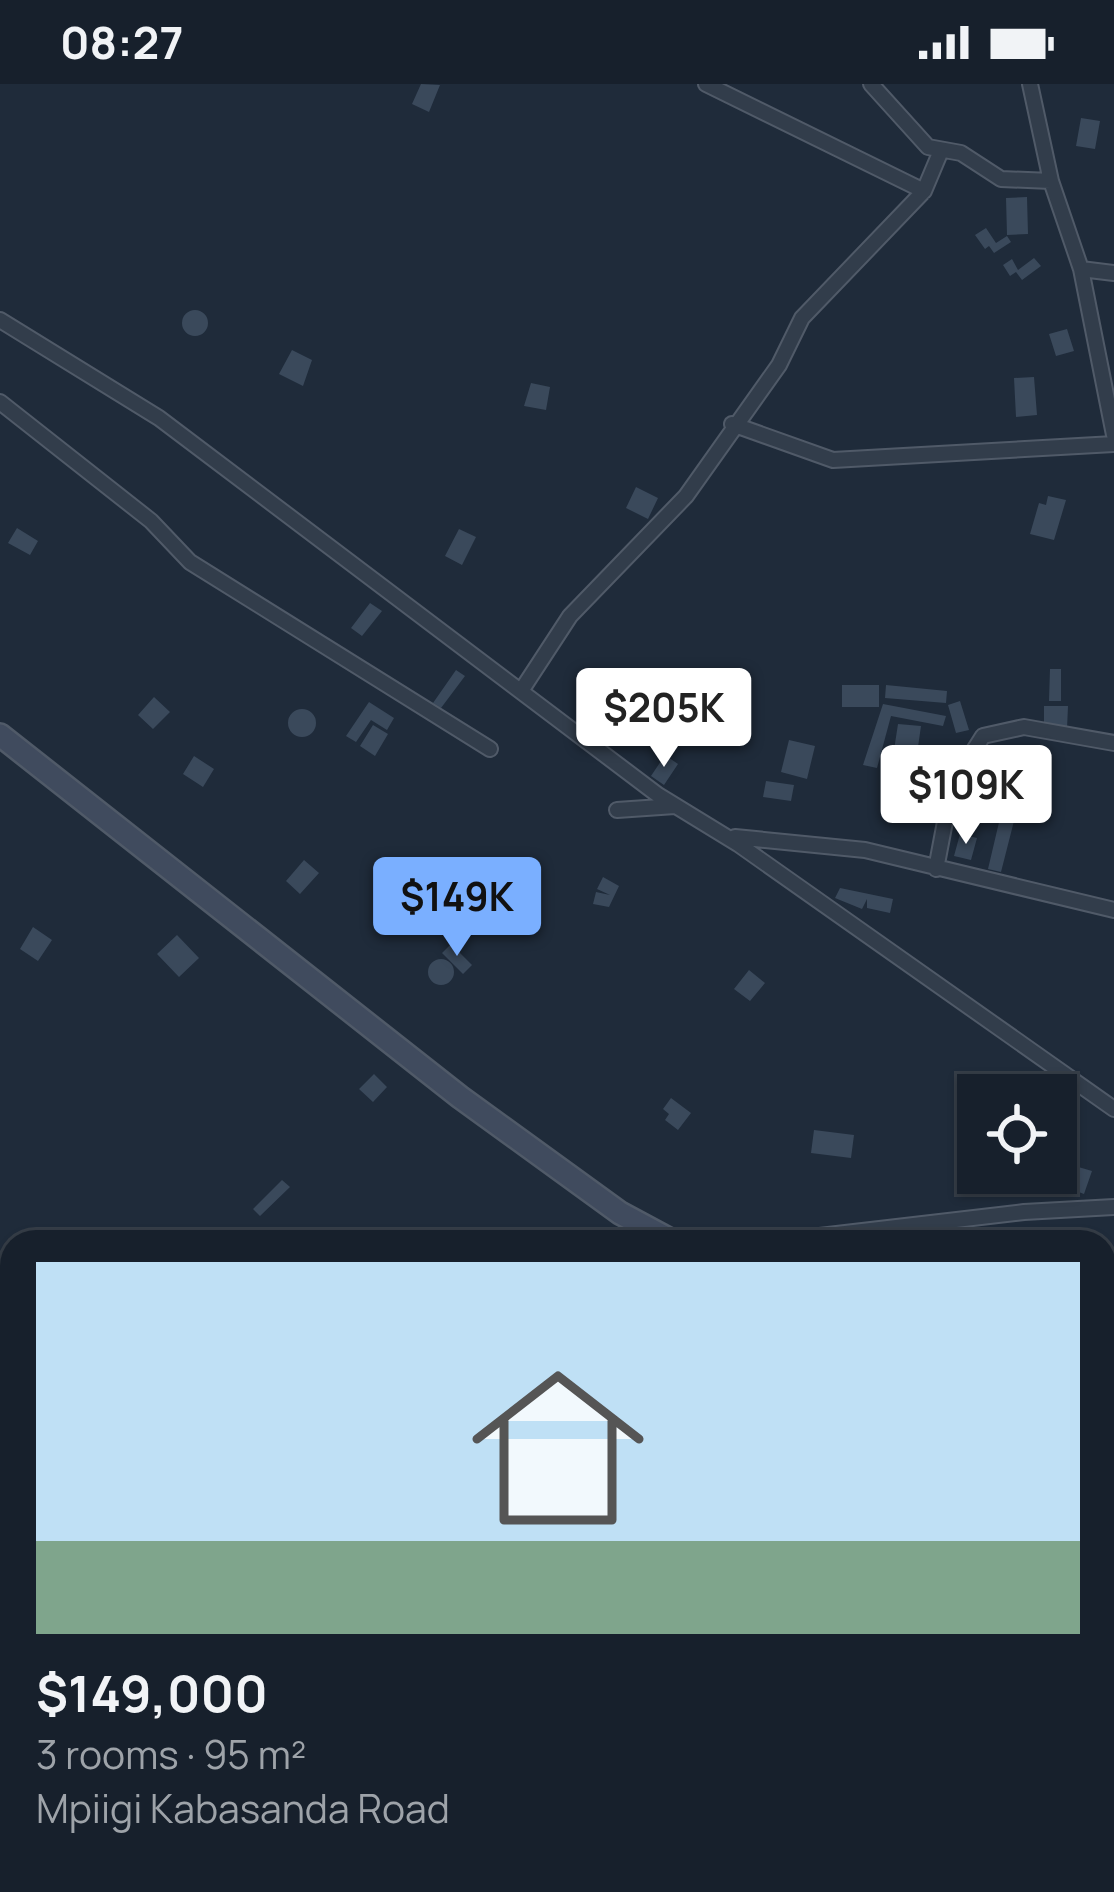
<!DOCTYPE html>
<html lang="en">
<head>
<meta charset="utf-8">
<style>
	body { margin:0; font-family:Manrope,sans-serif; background:#202834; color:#f1f3f6; height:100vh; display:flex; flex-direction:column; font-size:45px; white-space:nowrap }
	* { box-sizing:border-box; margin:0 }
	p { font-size:39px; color:#9ea3a9 }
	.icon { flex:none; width:66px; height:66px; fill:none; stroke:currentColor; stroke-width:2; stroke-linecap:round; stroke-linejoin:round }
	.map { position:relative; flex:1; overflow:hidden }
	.panel { position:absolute; left:0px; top:1146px; width:1116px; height:663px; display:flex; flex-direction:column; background:#17202c; border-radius:36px 36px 0 0; box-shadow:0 3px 9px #0004,0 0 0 3px #363e48 }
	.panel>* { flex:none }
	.controls { position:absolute; left:957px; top:990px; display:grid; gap:24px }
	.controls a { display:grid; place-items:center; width:120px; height:120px; border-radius:0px; background:#17202c; box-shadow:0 3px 9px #0004,0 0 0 3px #363e48; font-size:60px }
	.price { position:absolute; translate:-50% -102px; padding:0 27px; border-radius:12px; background:#fff; color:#222; font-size:39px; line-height:78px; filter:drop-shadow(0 3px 6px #0008) }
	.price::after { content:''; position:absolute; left:50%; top:72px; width:36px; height:27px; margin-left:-18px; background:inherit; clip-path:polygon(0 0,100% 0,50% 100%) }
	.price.on { background:#7aafff; color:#111 }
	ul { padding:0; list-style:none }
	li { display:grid; align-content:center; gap:24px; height:636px; padding:0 36px }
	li+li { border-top:3px solid #363e48 }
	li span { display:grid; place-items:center; height:372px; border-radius:0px; color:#555 }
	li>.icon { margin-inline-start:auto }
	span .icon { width:216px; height:216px; fill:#fffc; stroke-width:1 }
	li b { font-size:51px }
	.status { display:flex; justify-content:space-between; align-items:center; height:84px; padding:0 60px; background:#17202c; direction:ltr }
	.status svg { height:33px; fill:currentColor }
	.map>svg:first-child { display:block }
</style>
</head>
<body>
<div class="status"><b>08:27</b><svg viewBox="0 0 49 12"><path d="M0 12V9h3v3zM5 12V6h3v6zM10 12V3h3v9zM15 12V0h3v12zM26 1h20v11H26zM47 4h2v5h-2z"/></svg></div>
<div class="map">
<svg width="1114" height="1808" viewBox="0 0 1114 1808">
	<rect width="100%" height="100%" fill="#1f2b3a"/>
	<!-- building -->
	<path fill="#3a495b" d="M421,0L440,1L429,28L412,20Z
		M1081,34L1100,37L1095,65L1076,62Z
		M1027,113L1028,150L1007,151L1006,114Z
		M986,144L996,159L1007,152L1011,158L994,169L989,162L985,165L975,151Z
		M1034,174L1041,182L1022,196L1016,188L1010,192L1003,181L1012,175L1018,186Z
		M182 239a13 13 0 1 1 26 0a13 13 0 1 1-26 0Z
		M1067,245L1074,267L1056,272L1049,250Z
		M292,266L312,276L303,302L279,290Z
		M1034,293L1037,331L1016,333L1014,294Z
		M531,299L550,303L546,326L524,322Z
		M636,403L658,414L648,435L626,424Z
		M1048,412L1066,416L1054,456L1030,450L1039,419L1046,421Z
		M17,444L38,457L30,471L8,459Z
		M459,445L476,453L462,481L445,472Z
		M370,519L382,527L362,552L351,544Z
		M1050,585H1061V617H1049Z
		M456,586L465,592L441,624L433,619Z
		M842,601H879V623H842Z
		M886,601L947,607L946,619L885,614Z
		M154,613L170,628L153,645L138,631Z
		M960,617L969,646L956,649L948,621Z
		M369,618L394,634L387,646L371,636L356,658L346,652Z
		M883,620L946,632L943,642L891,632L877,684L863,681Z
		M1044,622H1068L1067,645L1044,644Z
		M288 639a14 14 0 1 1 28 0a14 14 0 1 1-28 0Z
		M898,640L921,642L917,670L894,666Z
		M373,641L388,650L375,672L360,662Z
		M789,656L815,662L807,695L781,688Z
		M665,671L678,680L664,701L651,692Z
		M194,672L214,685L203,703L183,690Z
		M766,697L794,701L791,717L763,713Z
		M913,697L944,704L940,720L922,716L919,726L907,723Z
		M1000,734L1014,737L1001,788L988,785Z
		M960,750L977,754L971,776L954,772Z
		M304,776L319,789L300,810L286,797Z
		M603,793L619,802L609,823L593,820L596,808L610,811L597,805Z
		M840,804L893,815L890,829L867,824V815L862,825L835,814Z
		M33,843L52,856L38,877L20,865Z
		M177,851L199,874L179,893L157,870Z
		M451,860L472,881L463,890L442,869Z
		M428 888a13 13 0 1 1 26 0a13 13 0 1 1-26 0Z
		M749,886L765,899L750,917L734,905Z
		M374,990L387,1003L373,1018L359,1005Z
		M671,1014L691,1029L678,1046L665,1036L669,1030L663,1025Z
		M1056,1016L1078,1027L1068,1046L1056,1040Z
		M963,1029L973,1031L966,1054L978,1056V1068L954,1057Z
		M814,1046L854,1051L851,1074L811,1069Z
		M1075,1082L1092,1087L1084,1110L1068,1104Z
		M282,1096L290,1103L260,1132L253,1125Z"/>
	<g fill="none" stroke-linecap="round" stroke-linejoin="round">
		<!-- minor casing -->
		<g stroke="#505a68" stroke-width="18">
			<path id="minor" d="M706,0L924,107
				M871,0L928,63L961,69L1001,95L1051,97
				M1030,0L1051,97L1081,185L1114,351
				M1081,185L1114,189
				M0,236L159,334L658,711L738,760L1114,1025
				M0,318L151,437L190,478L490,665
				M732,340L833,376L1114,360
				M521,607L570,532L686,412L779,281L802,234L924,107L940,69
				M617,726L675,722
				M735,753L865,766L1114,826
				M936,785L952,701L983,652L1024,643L1114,659
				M666,1154L709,1158
				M768,1158L1024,1128L1114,1123"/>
		</g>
		<!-- secondary casing -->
		<g stroke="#505a68" stroke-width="26">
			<path id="secondary" d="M0,651L460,1013L620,1129L674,1158
				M1104,1273H1114"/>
		</g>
		<!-- minor -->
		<use href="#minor" stroke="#323d4b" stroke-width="14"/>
		<!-- secondary -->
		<use href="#secondary" stroke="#404b5e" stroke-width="21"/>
	</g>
</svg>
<div class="controls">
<a><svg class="icon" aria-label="locate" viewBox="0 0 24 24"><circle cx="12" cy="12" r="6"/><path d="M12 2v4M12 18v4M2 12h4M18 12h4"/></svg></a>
</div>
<b class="price" style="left:664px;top:686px">$205K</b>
<b class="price" style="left:966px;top:763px">$109K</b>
<b class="price on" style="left:457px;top:875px">$149K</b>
<section class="panel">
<ul>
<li><span style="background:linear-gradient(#bfe0f5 75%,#7fa58c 0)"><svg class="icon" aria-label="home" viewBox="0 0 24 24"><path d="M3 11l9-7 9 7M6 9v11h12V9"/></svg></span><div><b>$149,000</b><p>3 rooms · 95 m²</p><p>Mpiigi Kabasanda Road</p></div></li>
</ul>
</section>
</div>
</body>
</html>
